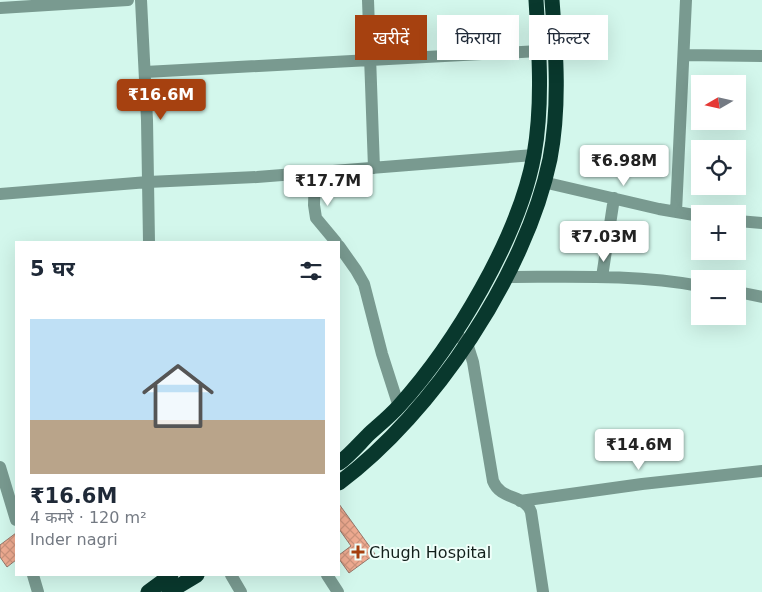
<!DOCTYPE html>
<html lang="hi">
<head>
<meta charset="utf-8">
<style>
	body { margin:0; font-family:"DejaVu Sans","Noto Sans Devanagari",sans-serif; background:#f2f2f3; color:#1f2937; height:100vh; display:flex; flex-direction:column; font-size:19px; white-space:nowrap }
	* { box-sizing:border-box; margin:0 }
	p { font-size:16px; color:#747a83 }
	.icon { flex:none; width:28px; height:28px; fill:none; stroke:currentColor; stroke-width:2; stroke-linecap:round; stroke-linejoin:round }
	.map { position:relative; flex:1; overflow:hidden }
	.details { position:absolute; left:15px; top:241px; width:325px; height:335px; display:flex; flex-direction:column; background:#fff; border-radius:0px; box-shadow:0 5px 20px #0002 }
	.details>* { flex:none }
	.top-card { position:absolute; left:355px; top:15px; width:331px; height:45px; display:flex; gap:10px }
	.needle { width:32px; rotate:261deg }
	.buttons { position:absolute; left:691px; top:75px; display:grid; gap:10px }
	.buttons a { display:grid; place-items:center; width:55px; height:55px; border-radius:0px; background:#fff; box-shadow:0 5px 20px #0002; font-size:25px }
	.price { position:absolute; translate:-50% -42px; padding:0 11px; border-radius:5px; background:#fff; color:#222; font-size:16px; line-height:32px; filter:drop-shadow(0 1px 2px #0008) }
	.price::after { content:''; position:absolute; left:50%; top:30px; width:15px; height:11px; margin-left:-8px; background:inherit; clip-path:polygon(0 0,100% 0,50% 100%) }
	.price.current { background:#a64110; color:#fff }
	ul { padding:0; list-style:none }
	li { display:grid; align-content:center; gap:10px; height:265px; padding:0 15px }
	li+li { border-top:1px solid #e0e1e3 }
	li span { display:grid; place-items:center; height:155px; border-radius:0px; color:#555 }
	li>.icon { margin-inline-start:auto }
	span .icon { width:90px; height:90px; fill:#fffc; stroke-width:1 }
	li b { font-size:21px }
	h2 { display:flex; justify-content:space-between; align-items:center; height:60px; padding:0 15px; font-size:21px }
	.tag { padding:0 18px; border-radius:0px; background:#fff; box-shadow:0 5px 20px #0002; font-size:18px; line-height:45px }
	.tag.current { background:#a64110; color:#fff }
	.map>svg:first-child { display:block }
</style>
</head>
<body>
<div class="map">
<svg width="762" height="592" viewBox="0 0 762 592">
	<defs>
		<pattern id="building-cross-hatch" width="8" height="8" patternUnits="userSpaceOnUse" patternTransform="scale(1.25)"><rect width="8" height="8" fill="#efab91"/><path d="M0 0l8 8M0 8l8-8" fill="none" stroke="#cc937c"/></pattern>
	</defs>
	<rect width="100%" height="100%" fill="#d3f7ec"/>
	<!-- building -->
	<path fill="url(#building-cross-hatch)" stroke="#94776b" d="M339,504L375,554L349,573L339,559V555L351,546L339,529Z
		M16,533V560L7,567L0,557V545Z"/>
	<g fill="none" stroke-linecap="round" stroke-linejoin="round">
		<!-- street -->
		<path stroke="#799a90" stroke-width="12" d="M141,0L147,120L149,242
			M368,0L374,168
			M0,8L128,0
			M684,55L762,56
			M145,72L539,51
			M315,172L314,205L316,218L336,242
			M543,182L659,209L700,216
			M0,194L148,182L257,177L534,155
			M676,212L686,0
			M738,221L762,223
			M339,246L356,270L364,284L382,354L399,407
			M505,277C570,277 636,274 700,286
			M602,277L614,198
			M738,292L762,297
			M454,333L467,343L473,362L493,481C501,501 525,494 531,512L543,592
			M0,467L16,520
			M520,501L642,484L762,471
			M33,575L38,592
			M231,575L241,592
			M327,575L338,592"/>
		<!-- highway -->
		<path stroke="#09382d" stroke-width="15" d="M339,463C350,455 359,444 369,434C379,425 390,416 399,406C455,344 519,237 534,155C543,104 539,51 536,0
			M339,483C433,413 526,274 550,159C560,107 556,52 552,0
			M148,592L171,575
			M169,592L197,575"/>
	</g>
	<!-- markers -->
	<path fill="#a64110" stroke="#f0fffa" stroke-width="2" d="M355.5 544.5h5v5h5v5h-5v5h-5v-5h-5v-5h5z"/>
	<g text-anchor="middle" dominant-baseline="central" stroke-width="4" stroke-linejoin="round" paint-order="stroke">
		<!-- poi labels -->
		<g font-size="16" fill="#13201c" stroke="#f0fffa" text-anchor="start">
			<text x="369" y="552">Chugh Hospital</text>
		</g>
	</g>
</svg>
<div class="buttons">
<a><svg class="needle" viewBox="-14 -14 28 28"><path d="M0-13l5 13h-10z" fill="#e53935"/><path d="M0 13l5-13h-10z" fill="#747a83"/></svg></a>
<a><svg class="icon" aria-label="locate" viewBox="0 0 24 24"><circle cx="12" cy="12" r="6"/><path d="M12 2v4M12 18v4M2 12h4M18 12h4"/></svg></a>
<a>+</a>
<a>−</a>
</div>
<b class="price current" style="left:161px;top:121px">₹16.6M</b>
<b class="price" style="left:624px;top:187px">₹6.98M</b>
<b class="price" style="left:328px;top:207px">₹17.7M</b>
<b class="price" style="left:604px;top:263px">₹7.03M</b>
<b class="price" style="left:639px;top:471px">₹14.6M</b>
<div class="top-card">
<a class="tag current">खरीदें</a>
<a class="tag">किराया</a>
<a class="tag">फ़िल्टर</a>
</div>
<section class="details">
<h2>5 घर<svg class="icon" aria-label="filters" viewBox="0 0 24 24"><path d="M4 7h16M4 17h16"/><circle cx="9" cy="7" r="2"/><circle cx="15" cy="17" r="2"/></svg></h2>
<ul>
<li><span style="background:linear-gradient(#bfe0f5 65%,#b9a48a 0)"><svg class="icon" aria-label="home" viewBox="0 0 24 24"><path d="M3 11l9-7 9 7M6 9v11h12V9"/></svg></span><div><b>₹16.6M</b><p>4 कमरे · 120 m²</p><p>Inder nagri</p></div></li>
</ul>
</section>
</div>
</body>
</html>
